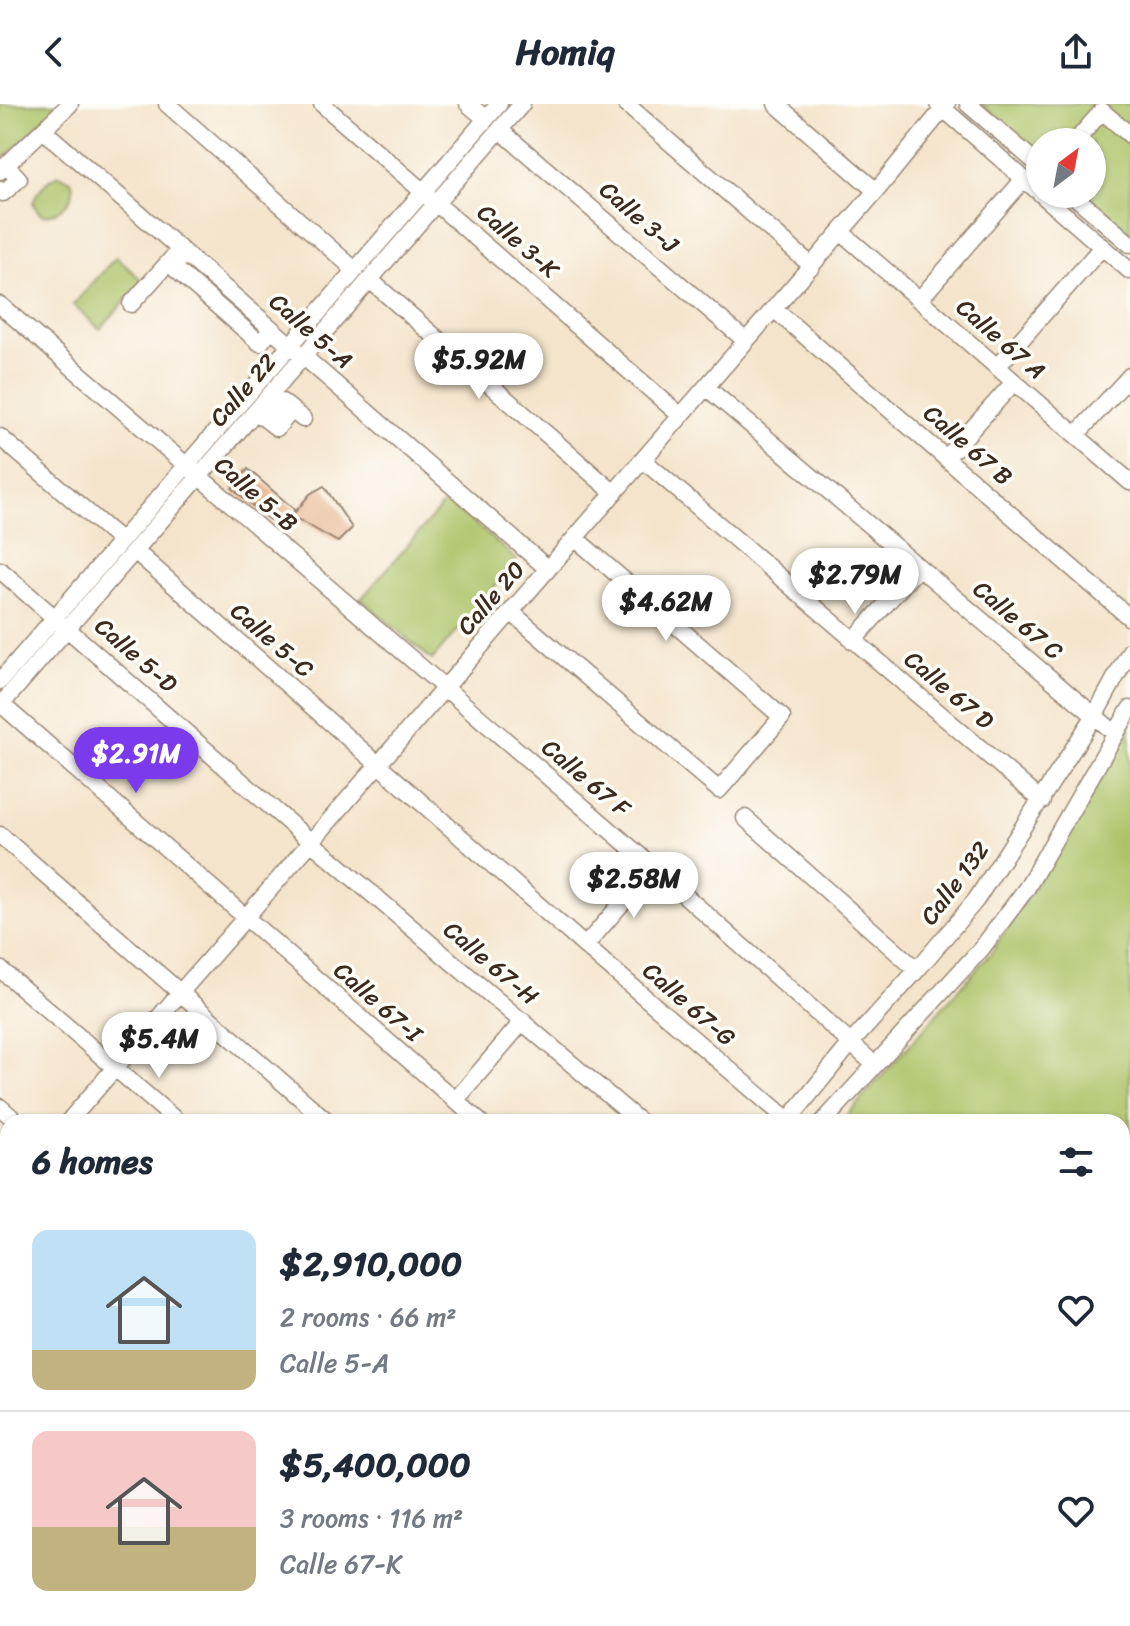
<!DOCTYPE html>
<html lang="en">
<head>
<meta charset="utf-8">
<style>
	body { margin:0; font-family:Sriracha,sans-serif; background:#f6f6f7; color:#1f2937; height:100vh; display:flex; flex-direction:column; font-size:30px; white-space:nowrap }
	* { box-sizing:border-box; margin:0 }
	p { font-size:26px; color:#747a83 }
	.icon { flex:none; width:44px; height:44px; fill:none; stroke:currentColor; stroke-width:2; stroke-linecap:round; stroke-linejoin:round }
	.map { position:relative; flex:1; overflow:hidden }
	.panel { position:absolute; left:0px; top:1010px; width:1130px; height:512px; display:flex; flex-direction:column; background:#fff; border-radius:24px 24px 0 0; box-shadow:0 2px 6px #0004 }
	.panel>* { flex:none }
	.needle { width:52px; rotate:32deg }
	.fabs { position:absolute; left:1026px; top:24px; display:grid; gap:16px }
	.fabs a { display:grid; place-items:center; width:80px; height:80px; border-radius:50%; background:#fff; box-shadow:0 2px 6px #0004; font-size:40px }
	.price { position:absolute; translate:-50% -68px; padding:0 18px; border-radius:28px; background:#fff; color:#222; font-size:26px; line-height:52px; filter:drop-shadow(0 2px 4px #0008) }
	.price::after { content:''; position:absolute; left:50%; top:48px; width:24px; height:18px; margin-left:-12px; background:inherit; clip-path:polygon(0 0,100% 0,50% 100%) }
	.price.selected { background:#7c3aed; color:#fff }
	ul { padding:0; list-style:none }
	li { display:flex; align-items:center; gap:24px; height:200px; padding:0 32px }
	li+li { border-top:2px solid #e0e1e3 }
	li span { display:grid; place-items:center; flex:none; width:224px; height:160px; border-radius:16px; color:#555 }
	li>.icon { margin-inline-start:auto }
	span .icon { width:96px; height:96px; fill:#fffc; stroke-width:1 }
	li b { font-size:34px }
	h2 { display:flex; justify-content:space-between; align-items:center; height:96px; padding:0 32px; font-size:34px }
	header { display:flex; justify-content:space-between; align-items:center; height:104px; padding:0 32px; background:#fff; font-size:36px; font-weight:700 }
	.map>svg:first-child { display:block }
</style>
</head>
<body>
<header><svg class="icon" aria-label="back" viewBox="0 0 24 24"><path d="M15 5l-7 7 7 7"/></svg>Homiq<svg class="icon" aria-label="share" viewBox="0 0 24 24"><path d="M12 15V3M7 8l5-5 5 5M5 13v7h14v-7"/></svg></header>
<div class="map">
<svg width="1130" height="1522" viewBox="0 0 1130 1522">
	<rect width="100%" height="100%" fill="#fdfcf7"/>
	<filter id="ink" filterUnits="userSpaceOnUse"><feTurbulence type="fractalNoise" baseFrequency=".0125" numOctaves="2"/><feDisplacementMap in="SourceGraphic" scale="16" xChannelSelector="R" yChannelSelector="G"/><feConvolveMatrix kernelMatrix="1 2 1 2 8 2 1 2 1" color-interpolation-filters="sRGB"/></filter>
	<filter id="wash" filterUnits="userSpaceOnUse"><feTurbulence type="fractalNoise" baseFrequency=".006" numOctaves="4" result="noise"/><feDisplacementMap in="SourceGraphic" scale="32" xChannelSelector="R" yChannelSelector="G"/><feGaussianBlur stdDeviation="1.8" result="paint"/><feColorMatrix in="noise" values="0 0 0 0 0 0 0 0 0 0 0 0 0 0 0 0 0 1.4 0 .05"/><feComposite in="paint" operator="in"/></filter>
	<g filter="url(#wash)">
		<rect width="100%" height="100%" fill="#f4e4cb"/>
		<!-- green -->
		<path fill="#adc367" stroke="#747642" stroke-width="2" d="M0,0H61L0,58Z
			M981,0H1130V130L1084,90H1092V38H1040V52Z
			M59,71L71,76C80,93 59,113 41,111L33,100C35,88 48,75 59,71Z
			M116,153L143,177L100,225L73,201Z
			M447,396L517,456L432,556L361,495Z
			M1130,620V1522H395L402,1514H1122V1018H841L991,849L1047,763Z"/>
		<!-- water -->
		<path fill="#44adc4" stroke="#406c71" stroke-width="2" d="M1130,1247V1320L1122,1333V1249Z
			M1130,1354V1401L1122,1408V1356Z"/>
		<g id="blocks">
			<!-- building -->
			<path fill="#e5aa7f" d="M248,365L295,406L282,420L273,412L269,416L232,384Z
				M324,382L352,424L338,438L292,412L310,390Z"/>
		</g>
	</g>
	<g filter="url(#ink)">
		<use href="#blocks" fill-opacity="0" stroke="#988774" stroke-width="2"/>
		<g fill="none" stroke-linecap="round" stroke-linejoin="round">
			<!-- minor casing -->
			<g stroke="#988774" stroke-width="19">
				<path id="minor" d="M167,0L355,166
					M322,0L681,312
					M468,0L486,15
					M626,0L812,162
					M776,0L876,87
					M938,0L1040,89
					M968,0L1040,62
					M43,26L548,465
					M500,26L746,237
					M1075,38L1102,7L1130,31
					M0,67L70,0
					M0,86L3,89L19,75L6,61
					M1041,90L1130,167
					M1072,90L1130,140
					M841,128L1130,378
					M185,150L173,163L260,239L272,225
					M370,176L614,389
					M919,196L1024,75
					M131,200L175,151
					M0,201L653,763L874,960
					M774,205L1130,514
					M997,263L1102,143
					M706,283L1116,630
					M282,298L303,315
					M256,308L277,324L287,312L266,296
					M1076,331L1130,272
					M0,333L121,437
					M946,354L1014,278
					M643,356L1042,697
					M135,447L585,842L788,1016
					M0,466L311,738L640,1018
					M511,508L719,686L782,613L575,434
					M853,537L918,464
					M0,577L499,0
					M0,599L480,1018
					M0,602L522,0
					M745,714L917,866
					M0,731L328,1018
					M585,842L653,763
					M0,865L178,1018
					M455,997L523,917
					M0,1003L17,1018
					M68,1018L876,87L947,0
					M787,1018L851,939L917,866L976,796L1095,611L1130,547
					M823,1018L982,844L1026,785L1130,605
					M0,1096L8,1087
					M0,1129L8,1135
					M0,1251L8,1241
					M0,1268L8,1276
					M0,1406L8,1413
					M117,1514L126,1522
					M267,1514L273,1522
					M355,1522L359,1514
					M384,1522L391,1514"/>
			</g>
			<!-- minor -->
			<use href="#minor" stroke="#fff" stroke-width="16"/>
		</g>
	</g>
	<g text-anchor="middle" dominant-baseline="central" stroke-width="7" stroke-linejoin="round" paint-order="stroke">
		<!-- street labels -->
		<g font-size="24" fill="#3b2a1e" stroke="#fdfcf7">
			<text transform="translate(639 113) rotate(41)">Calle 3-J</text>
			<text transform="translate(518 137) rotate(41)">Calle 3-K</text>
			<text transform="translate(311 227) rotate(41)">Calle 5-A</text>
			<text transform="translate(1001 235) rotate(41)">Calle 67 A</text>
			<text transform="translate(243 286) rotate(-49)">Calle 22</text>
			<text transform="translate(968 341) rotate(41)">Calle 67 B</text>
			<text transform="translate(256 390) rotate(41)">Calle 5-B</text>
			<text transform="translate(491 494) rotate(-49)">Calle 20</text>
			<text transform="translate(1018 516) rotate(40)">Calle 67 C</text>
			<text transform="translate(272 536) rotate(41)">Calle 5-C</text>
			<text transform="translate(136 551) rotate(41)">Calle 5-D</text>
			<text transform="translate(949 586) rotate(40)">Calle 67 D</text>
			<text transform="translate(586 674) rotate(40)">Calle 67 F</text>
			<text transform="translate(955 779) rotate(-53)">Calle 132</text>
			<text transform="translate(491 859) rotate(40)">Calle 67-H</text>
			<text transform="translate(378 898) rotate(41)">Calle 67-I</text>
			<text transform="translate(689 900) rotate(41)">Calle 67-G</text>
		</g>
	</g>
</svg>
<div class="fabs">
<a><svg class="needle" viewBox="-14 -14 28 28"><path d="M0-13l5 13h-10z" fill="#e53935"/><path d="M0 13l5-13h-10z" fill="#747a83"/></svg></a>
</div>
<b class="price" style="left:479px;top:297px">$5.92M</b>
<b class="price" style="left:855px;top:512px">$2.79M</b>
<b class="price" style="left:666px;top:539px">$4.62M</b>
<b class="price selected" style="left:136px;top:691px">$2.91M</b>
<b class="price" style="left:634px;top:816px">$2.58M</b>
<b class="price" style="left:159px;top:976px">$5.4M</b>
<section class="panel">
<h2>6 homes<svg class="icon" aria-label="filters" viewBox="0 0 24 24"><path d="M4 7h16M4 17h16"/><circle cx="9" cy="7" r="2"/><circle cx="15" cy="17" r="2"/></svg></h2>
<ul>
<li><span style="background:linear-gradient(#bfe0f5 75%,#c2b280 0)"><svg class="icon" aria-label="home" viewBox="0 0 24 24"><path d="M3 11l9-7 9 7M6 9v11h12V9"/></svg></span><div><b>$2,910,000</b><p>2 rooms · 66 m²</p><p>Calle 5-A</p></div><svg class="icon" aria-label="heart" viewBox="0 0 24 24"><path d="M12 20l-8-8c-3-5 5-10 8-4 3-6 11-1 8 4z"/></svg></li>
<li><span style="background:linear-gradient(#f6c9c9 60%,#c2b280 0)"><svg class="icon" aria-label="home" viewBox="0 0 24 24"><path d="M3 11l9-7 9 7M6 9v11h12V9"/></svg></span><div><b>$5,400,000</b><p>3 rooms · 116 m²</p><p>Calle 67-K</p></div><svg class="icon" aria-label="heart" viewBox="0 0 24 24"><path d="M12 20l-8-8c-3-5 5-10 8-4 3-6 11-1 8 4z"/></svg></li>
</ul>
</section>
</div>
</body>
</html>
